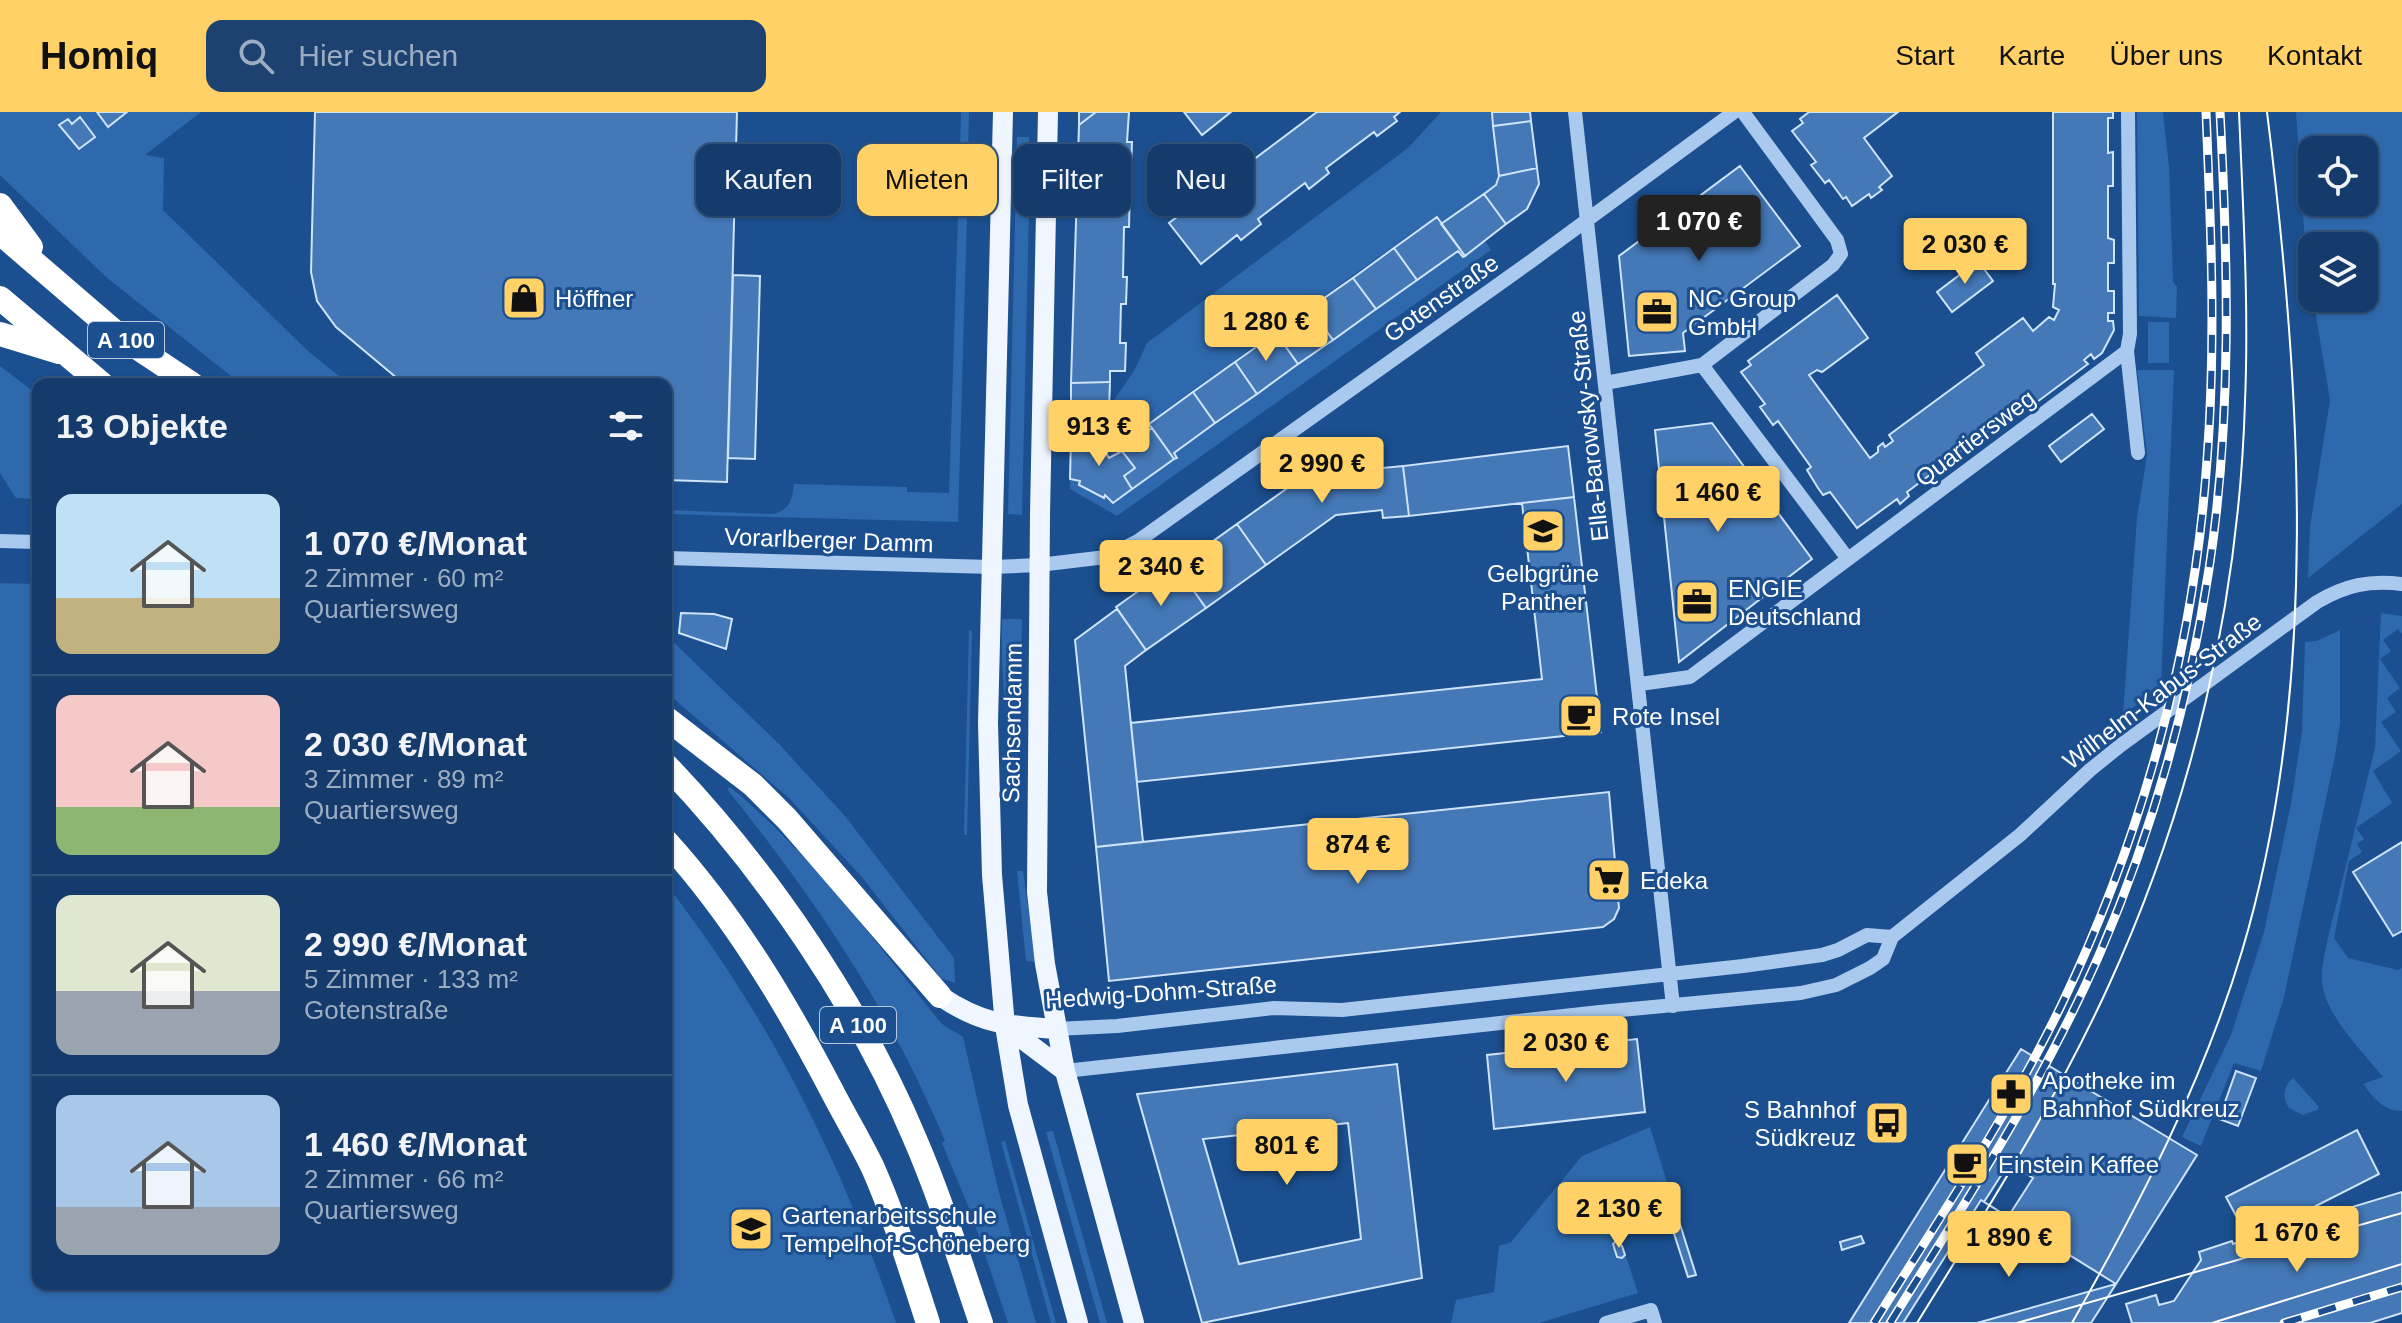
<!DOCTYPE html>
<html lang="de">
<head>
<meta charset="utf-8">
<style>
	body { margin:0; font-family:Helvetica,sans-serif; background:#1d4271; color:#f1f3f6; height:100vh; display:flex; flex-direction:column; font-size:30px; white-space:nowrap }
	* { box-sizing:border-box; margin:0 }
	p { font-size:26px; color:#9dadc1 }
	.icon { flex:none; width:44px; height:44px; fill:none; stroke:currentColor; stroke-width:2; stroke-linecap:round; stroke-linejoin:round }
	.map { position:relative; flex:1; overflow:hidden }
	.panel { position:absolute; left:32px; top:266px; width:640px; height:912px; display:flex; flex-direction:column; background:#143b6b; border-radius:16px; box-shadow:0 2px 6px #0004,0 0 0 2px #33557e }
	.panel>* { flex:none }
	.banner { position:absolute; left:696px; top:32px; width:760px; height:72px; display:flex; gap:16px }
	.fabs { position:absolute; left:2298px; top:24px; display:grid; gap:16px }
	.fabs a { display:grid; place-items:center; width:80px; height:80px; border-radius:16px; background:#143b6b; box-shadow:0 2px 6px #0004,0 0 0 2px #33557e; font-size:40px }
	.price { position:absolute; translate:-50% -68px; padding:0 18px; border-radius:8px; background:#ffd166; color:#111; font-size:26px; line-height:52px; filter:drop-shadow(0 2px 4px #0008) }
	.price::after { content:''; position:absolute; left:50%; top:48px; width:24px; height:18px; margin-left:-12px; background:inherit; clip-path:polygon(0 0,100% 0,50% 100%) }
	.price.selected { background:#222; color:#fff }
	ul { padding:0; list-style:none }
	li { display:flex; align-items:center; gap:24px; height:200px; padding:0 24px }
	li+li { border-top:2px solid #33557e }
	li span { display:grid; place-items:center; flex:none; width:224px; height:160px; border-radius:16px; color:#555 }
	li>.icon { margin-inline-start:auto }
	span .icon { width:96px; height:96px; fill:#fffc; stroke-width:1 }
	li b { font-size:34px }
	h2 { display:flex; justify-content:space-between; align-items:center; height:96px; padding:0 24px; font-size:34px }
	.tag { padding:0 28px; border-radius:16px; background:#143b6b; box-shadow:0 2px 6px #0004,0 0 0 2px #33557e; font-size:28px; line-height:72px }
	.tag.selected { background:#ffd166; color:#111 }
	header { display:flex; align-items:center; gap:48px; box-sizing:border-box; height:112px; padding:0 40px; background:#ffd166; color:#111 }
	header strong { font-size:38px }
	nav { display:flex; gap:44px; margin-inline-start:auto; font-size:28px }
	.search { width:560px; height:72px; background:#1d4271; display:flex; align-items:center; gap:20px; box-sizing:border-box; padding:0 28px; border-radius:16px; color:#9dadc1; font-size:30px }
	.map>svg:first-child { display:block }
</style>
</head>
<body>
<header>
<strong>Homiq</strong>
<div class="search"><svg class="icon" aria-label="search" viewBox="0 0 24 24"><circle cx="10" cy="10" r="6"/><path d="M15 15l6 6"/></svg>Hier suchen</div>
<nav><a>Start</a><a>Karte</a><a>Über uns</a><a>Kontakt</a></nav>
</header>
<div class="map">
<svg width="2402" height="1211" viewBox="0 0 2402 1211">
	<rect width="100%" height="100%" fill="#1b4f8f"/>
	<!-- green -->
	<path fill="#2e69ad" fill-rule="evenodd" d="M0,0H201L145,43L164,46L163,98L309,240L349,272H241L106,165L0,63Z
		M961,0H969L967,85L959,86Z
		M1441,0H1492L1499,68L1496,73L1441,112L1419,116L1171,294L1149,312L1152,316L1133,328L1113,346L1108,345L1107,326L1110,294L1134,259L1147,231L1408,36Z
		M2137,0H2163L2169,55L2173,170L2177,175L2176,206L2139,204Z
		M2296,0H2402V392L2308,466L2310,415L2330,288L2313,186H2364V134H2312V182L2306,146ZM2312,38H2364V90H2312Z
		M1017,25H1029L1030,54L1022,403L1008,402Z
		M958,104H967L958,410L666,402V398L773,402C790,398 792,388 794,372L907,375V380L949,381Z
		M1485,129L1491,138L1117,404L1070,377V367L1080,369L1114,390L1176,346L1174,341L1458,139L1463,145Z
		M2148,210H2169V251H2148Z
		M0,254L38,283V387L16,386L0,361Z
		M2137,258H2174L2161,574L2123,603L2137,406L2147,343Z
		M0,471L38,472V1172H666V772C772,909 841,1048 896,1211H0Z
		M2381,501L2402,504V522L2398,517L2383,528L2391,539L2380,547L2400,576L2387,586L2396,600L2381,610L2401,639L2373,659L2392,691L2356,716L2364,727L2357,732L2362,740L2349,749L2334,826L2348,846L2398,858L2402,856V999C2383,999 2374,986 2363,972L2383,965C2363,940 2325,903 2322,870C2321,855 2325,841 2328,826L2375,636Z
		M1002,507H1022L1019,625H1010C1003,585 1001,547 1002,507Z
		M969,518L972,519L967,723H964Z
		M2340,518V612L2335,644L2284,885L2261,959L2234,951L2201,1034L2182,1025L2231,923L2264,820L2291,692L2302,619L2305,530L2317,529Z
		M666,523L779,632L845,704L954,846L955,871L941,866L861,764L789,686L666,580Z
		M730,675C812,743 875,830 942,912L963,925L998,1077L1036,1211H1008L971,1101L942,1031L945,1029C891,899 815,787 727,677Z
		M1017,759H1023L1036,850L1026,849Z
		M2293,966L2319,995L2317,998L2303,1003L2289,996C2282,985 2283,975 2293,966Z
		M1650,1015L1678,1106L1620,1126L1638,1181L1539,1211H1451L1456,1188L1494,1180L1499,1134L1511,1130L1582,1044Z
		M1053,1019L1107,1211H1100L1046,1020Z
		M1005,1029L1056,1211H1051L1001,1030Z"/>
	<!-- building -->
	<path fill="#4478b7" stroke="#cfe3fa" stroke-width="2" fill-rule="evenodd" d="M97,0H127L108,15Z
		M315,0H737L727,370L666,368V272H404L336,215L317,189L311,160Z
		M1079,0H1096L1079,13Z
		M1096,0H1129L1127,30H1132L1131,56H1125V75H1130L1129,115H1124L1123,165H1127L1126,192H1121L1120,231H1126L1125,259H1110V270L1071,271L1079,13Z
		M1184,0H1231L1202,23Z
		M1317,0H1400L1394,5L1397,9L1377,24L1374,20L1326,56L1329,61L1309,77L1305,71L1258,107L1261,112L1241,128L1237,123L1201,152L1169,111Z
		M1492,0H1530L1531,9L1493,14Z
		M1809,0H1898L1864,26L1892,64L1879,75L1882,78L1871,86L1869,82L1852,94L1846,85L1843,87L1829,68L1825,71L1811,53L1816,50L1792,19L1803,11L1800,7Z
		M2053,0H2113V6H2108V41L2113,40V74H2108V126L2114,128V151H2108V179H2114V201H2108V209H2113L2114,218L2102,241L2094,247L2091,242L2084,248L2088,252L2037,290L2033,286L1907,380L1909,384L1900,392L1897,387L1857,416L1830,380L1823,383L1818,376L1807,358L1811,355L1778,309L1773,313L1760,295L1765,292L1741,260L1751,253L1748,249L1837,183L1868,226L1822,260L1817,258L1809,263L1870,346L1878,340V335L1883,331L1885,335L1893,329L1889,323L1984,253L1976,241L2023,206L2033,219L2049,205L2054,208L2059,198L2053,195L2055,172H2053Z
		M80,5L95,25L79,37L59,13L68,7L72,12Z
		M1531,9L1537,56L1499,64L1493,14Z
		M1740,54L1800,134L1683,221L1685,239L1629,244L1619,144Z
		M1537,56L1539,72L1527,97L1506,112L1484,82L1496,73L1499,64Z
		M1484,82L1506,112L1465,144L1441,112Z
		M1437,105L1465,144L1463,145L1458,139L1417,168L1394,136Z
		M1394,136L1417,168L1376,197L1353,166Z
		M1978,149L1993,169L1952,200L1937,180Z
		M733,163L760,164L755,347L728,346Z
		M1353,166L1376,197L1333,228L1310,196Z
		M1310,196L1333,228L1298,252L1276,221Z
		M1276,221L1298,252L1257,282L1235,250Z
		M1235,250L1257,282L1215,311L1193,280Z
		M1110,270L1108,326L1071,324V271Z
		M1193,280L1215,311L1174,341L1177,346L1174,347L1149,312Z
		M2092,302L2104,317L2061,350L2049,334Z
		M1712,311L1812,447L1679,550L1655,318Z
		M1152,316L1174,347L1132,377L1124,364L1135,356L1122,339L1133,328Z
		M1071,324L1107,326L1106,341L1109,346L1122,339L1135,356L1124,364L1132,377L1113,391L1105,383L1104,386L1079,373L1080,369L1070,367Z
		M1568,334L1574,385L1409,404L1403,354Z
		M1340,354V360L1403,354L1409,404L1383,406L1382,398L1336,403L1266,453L1237,412L1286,377L1283,372L1304,357Z
		M1574,385L1601,620L1137,670L1131,611L1542,567L1522,391Z
		M1237,412L1266,453L1206,496L1177,455Z
		M1175,453L1206,496L1146,538L1116,495Z
		M1117,497L1146,538L1125,554L1143,730L1096,735L1075,528Z
		M681,501L714,502L732,507L726,537L679,521Z
		M1609,680L1619,796L1614,807L1603,815L1109,869L1096,735Z
		M2402,730V819L2393,824L2353,760Z
		M1637,927L1645,1000L1494,1017L1487,943Z
		M2021,937L2197,1043L2116,1172L1977,1211H1849Z
		M1397,952L1422,1166L1202,1211L1137,982ZM1348,1011L1361,1127L1239,1152L1203,1027Z
		M2236,959L2256,966L2238,1014L2219,1007Z
		M2357,1018L2379,1062L2249,1128L2226,1085Z
		M2009,1051L2033,1066L2008,1105L1984,1090Z
		M2402,1080V1201L2370,1211H2132L2126,1192L2156,1183L2159,1193L2174,1189L2201,1148L2199,1140L2232,1129L2233,1132L2245,1128L2246,1132L2267,1125L2266,1121Z
		M1981,1088L2116,1172L2091,1211H1903Z
		M1678,1106L1696,1163L1688,1165L1670,1109Z
		M1861,1124L1864,1131L1842,1138L1840,1130Z
		M1616,1129L1622,1134L1625,1143L1622,1146L1617,1145L1613,1132Z"/>
	<g fill="none" stroke-linecap="round" stroke-linejoin="round">
		<!-- minor -->
		<path stroke="#a9c9ee" stroke-width="14" d="M1575,0L1673,894
			M2127,239L2138,341
			M1702,253L1848,447
			M1605,271L1702,253L1833,153L1841,142L1837,128L1743,0
			M0,429L38,430
			M666,446L992,455L1039,453L1106,445L1138,429L1530,150L1734,0
			M1640,572L1690,565L2127,239L2130,222L2128,0
			M1056,917L1117,914L1274,896L1342,898L1743,854L1822,843L1838,838L1867,823L1892,825
			M1065,959L1600,900L1801,881L1836,873L1870,856L1883,847L1892,825L2020,723L2090,658L2121,633L2317,490C2346,473 2369,468 2402,472
			M1606,1211L1651,1198L1655,1211"/>
		<!-- major -->
		<path stroke="#f0f6ff" stroke-width="20" d="M1003,0L988,611L992,763L1005,914L1018,993L1078,1211
			M1048,0L1040,403L1037,780L1045,852L1065,959L1134,1211
			M940,884C981,912 1008,914 1056,917
			M1005,914L1065,959"/>
		<!-- highway -->
		<path stroke="#fff" stroke-width="24" d="M0,93L31,135
			M0,121L121,225L192,272
			M0,186L102,272
			M0,222L59,240
			M666,606L753,673L787,707L940,884
			M666,653C765,756 860,895 915,1027C941,1087 960,1150 981,1211
			M666,729C734,804 786,891 833,981C846,1006 861,1031 873,1056C895,1106 911,1159 928,1211"/>
		<!-- tram -->
		<path stroke="#fff" stroke-width="2" d="M1917,1211C1985,1101 2054,993 2108,875C2192,692 2239,491 2245,290C2249,193 2243,96 2239,0
			M2017,1211L2402,1101
			M2072,1211C2139,1093 2203,970 2242,839C2321,575 2301,271 2267,0
			M2212,1211L2402,1152"/>
		<!-- rail casing -->
		<g stroke="#fff" stroke-width="9">
			<path id="rail" d="M1874,1211C1939,1107 2007,1005 2061,894C2143,723 2194,537 2207,348C2216,232 2211,116 2206,0
				M1890,1211C1965,1091 2043,972 2100,841C2153,718 2189,589 2209,457C2232,306 2228,152 2220,0
				M2284,1211L2402,1175"/>
		</g>
		<!-- rail -->
		<use href="#rail" stroke="#1b4f8f" stroke-width="6" stroke-dasharray="18" stroke-linecap="butt"/>
	</g>
	<!-- icons -->
	<defs>
		<g id="shop-square" transform="scale(2.3)"><rect x="-9" y="-9" width="18" height="18" rx="4" fill="#ffd166" stroke="#1b4f8f"/><path d="M-5-2.5h2.3a2.7 3.5 0 0 1 5.4 0H5L5.5 6h-11ZM-1.5-2.5h3a1.5 2.3 0 0 0-3 0Z" fill="#111"/></g>
		<g id="office-square" transform="scale(2.3)"><rect x="-9" y="-9" width="18" height="18" rx="4" fill="#ffd166" stroke="#1b4f8f"/><path d="M-6-3h4V-5.5h4V-3h4V5H-6ZM-1-4.5V-3h2v-1.5ZM-6 0V1H6V0Z" fill="#111"/></g>
		<g id="school-square" transform="scale(2.3)"><rect x="-9" y="-9" width="18" height="18" rx="4" fill="#ffd166" stroke="#1b4f8f"/><path d="M0-5L7-2L0 1L-7-2ZM-4 1L0 2.5L4 1V4Q0 6-4 4Z" fill="#111"/></g>
		<g id="cafe-square" transform="scale(2.3)"><rect x="-9" y="-9" width="18" height="18" rx="4" fill="#ffd166" stroke="#1b4f8f"/><path d="M-5.5-4.5H6V0H3Q3 3.5 0 3.5H-2.5Q-5.5 3.5-5.5 0ZM3-3.2v2h1.7v-2ZM-6 4.5H4V6H-6Z" fill="#111"/></g>
		<g id="supermarket-square" transform="scale(2.3)"><rect x="-9" y="-9" width="18" height="18" rx="4" fill="#ffd166" stroke="#1b4f8f"/><path d="M-6-5.5h2.5l.6 2H6L4.5 2H-2.5L-4.4-4H-6ZM-1.5 3.2a1.3 1.3 0 1 0 .1 0ZM3 3.2a1.3 1.3 0 1 0 .1 0Z" fill="#111"/></g>
		<g id="pharmacy-square" transform="scale(2.3)"><rect x="-9" y="-9" width="18" height="18" rx="4" fill="#ffd166" stroke="#1b4f8f"/><path d="M-2-6h4v4h4v4h-4v4h-4v-4h-4v-4h4Z" fill="#111"/></g>
		<g id="bus-square" transform="scale(2.3)"><rect x="-9" y="-9" width="18" height="18" rx="4" fill="#ffd166" stroke="#1b4f8f"/><path d="M-5-6H5V4H4V6H2V4H-2V6H-4V4H-5ZM-3.5-4V0h7V-4ZM-3.5 1.2v1.5H-2V1.2ZM2 1.2v1.5H3.5V1.2Z" fill="#111"/></g>
	</defs>
	<g fill-rule="evenodd">
		<use href="#shop-square" x="524" y="186"/>
		<use href="#office-square" x="1657" y="200"/>
		<use href="#school-square" x="1543" y="419"/>
		<use href="#office-square" x="1697" y="490"/>
		<use href="#cafe-square" x="1581" y="604"/>
		<use href="#supermarket-square" x="1609" y="768"/>
		<use href="#pharmacy-square" x="2011" y="982"/>
		<use href="#bus-square" x="1887" y="1011"/>
		<use href="#cafe-square" x="1967" y="1052"/>
		<use href="#school-square" x="751" y="1117"/>
	</g>
	<g text-anchor="middle" dominant-baseline="central" stroke-width="6" stroke-linejoin="round" paint-order="stroke">
		<!-- shield labels -->
		<g fill="#1b4f8f" stroke="#bbcadd" stroke-width="2">
			<rect x="88" y="210" width="76" height="36" rx="6"/>
			<rect x="820" y="895" width="76" height="36" rx="6"/>
		</g>
		<g font-size="22" font-weight="bold" fill="#fff">
			<text x="126" y="228">A 100</text>
			<text x="858" y="913">A 100</text>
		</g>
		<!-- poi labels -->
		<g font-size="24" fill="#fff" stroke="#1b4f8f" text-anchor="start">
			<text x="555" y="186">Höffner</text>
			<text x="1688" y="186">NC Group<tspan x="1688" dy="28">GmbH</tspan></text>
			<text x="1543" y="461" text-anchor="middle">Gelbgrüne<tspan x="1543" dy="28">Panther</tspan></text>
			<text x="1728" y="476">ENGIE<tspan x="1728" dy="28">Deutschland</tspan></text>
			<text x="1612" y="604">Rote Insel</text>
			<text x="1640" y="768">Edeka</text>
			<text x="2042" y="968">Apotheke im<tspan x="2042" dy="28">Bahnhof Südkreuz</tspan></text>
			<text x="1856" y="997" text-anchor="end">S Bahnhof<tspan x="1856" dy="28">Südkreuz</tspan></text>
			<text x="1998" y="1052">Einstein Kaffee</text>
			<text x="782" y="1103">Gartenarbeitsschule<tspan x="782" dy="28">Tempelhof-Schöneberg</tspan></text>
		</g>
		<!-- street labels -->
		<g font-size="24" fill="#fff" stroke="#1b4f8f">
			<text transform="translate(1441 186) rotate(-35)">Gotenstraße</text>
			<text transform="translate(1588 314) rotate(-96)">Ella-Barowsky-Straße</text>
			<text transform="translate(1975 326) rotate(-37)">Quartiersweg</text>
			<text transform="translate(829 428) rotate(2)">Vorarlberger Damm</text>
			<text transform="translate(2162 579) rotate(-37)">Wilhelm-Kabus-Straße</text>
			<text transform="translate(1012 611) rotate(-89)">Sachsendamm</text>
			<text transform="translate(1161 880) rotate(-4)">Hedwig-Dohm-Straße</text>
		</g>
	</g>
</svg>
<div class="fabs">
<a><svg class="icon" aria-label="locate" viewBox="0 0 24 24"><circle cx="12" cy="12" r="6"/><path d="M12 2v4M12 18v4M2 12h4M18 12h4"/></svg></a>
<a><svg class="icon" aria-label="layers" viewBox="0 0 24 24"><path d="M12 4l9 5-9 5-9-5zM3 14l9 5 9-5"/></svg></a>
</div>
<b class="price selected" style="left:1699px;top:151px">1 070 €</b>
<b class="price" style="left:1965px;top:174px">2 030 €</b>
<b class="price" style="left:1266px;top:251px">1 280 €</b>
<b class="price" style="left:1099px;top:356px">913 €</b>
<b class="price" style="left:1322px;top:393px">2 990 €</b>
<b class="price" style="left:1718px;top:422px">1 460 €</b>
<b class="price" style="left:1161px;top:496px">2 340 €</b>
<b class="price" style="left:1358px;top:774px">874 €</b>
<b class="price" style="left:1566px;top:972px">2 030 €</b>
<b class="price" style="left:1287px;top:1075px">801 €</b>
<b class="price" style="left:1619px;top:1138px">2 130 €</b>
<b class="price" style="left:2297px;top:1162px">1 670 €</b>
<b class="price" style="left:2009px;top:1167px">1 890 €</b>
<div class="banner">
<a class="tag">Kaufen</a>
<a class="tag selected">Mieten</a>
<a class="tag">Filter</a>
<a class="tag">Neu</a>
</div>
<section class="panel">
<h2>13 Objekte<svg class="icon" aria-label="filters" viewBox="0 0 24 24"><path d="M4 7h16M4 17h16"/><circle cx="9" cy="7" r="2"/><circle cx="15" cy="17" r="2"/></svg></h2>
<ul>
<li><span style="background:linear-gradient(#bfe0f5 65%,#c2b280 0)"><svg class="icon" aria-label="home" viewBox="0 0 24 24"><path d="M3 11l9-7 9 7M6 9v11h12V9"/></svg></span><div><b>1 070 €/Monat</b><p>2 Zimmer · 60 m²</p><p>Quartiersweg</p></div></li>
<li><span style="background:linear-gradient(#f6c9c9 70%,#8fb573 0)"><svg class="icon" aria-label="home" viewBox="0 0 24 24"><path d="M3 11l9-7 9 7M6 9v11h12V9"/></svg></span><div><b>2 030 €/Monat</b><p>3 Zimmer · 89 m²</p><p>Quartiersweg</p></div></li>
<li><span style="background:linear-gradient(#dfe7d0 60%,#9aa5b1 0)"><svg class="icon" aria-label="home" viewBox="0 0 24 24"><path d="M3 11l9-7 9 7M6 9v11h12V9"/></svg></span><div><b>2 990 €/Monat</b><p>5 Zimmer · 133 m²</p><p>Gotenstraße</p></div></li>
<li><span style="background:linear-gradient(#a9c7e8 70%,#9aa5b1 0)"><svg class="icon" aria-label="home" viewBox="0 0 24 24"><path d="M3 11l9-7 9 7M6 9v11h12V9"/></svg></span><div><b>1 460 €/Monat</b><p>2 Zimmer · 66 m²</p><p>Quartiersweg</p></div></li>
</ul>
</section>
</div>
</body>
</html>
